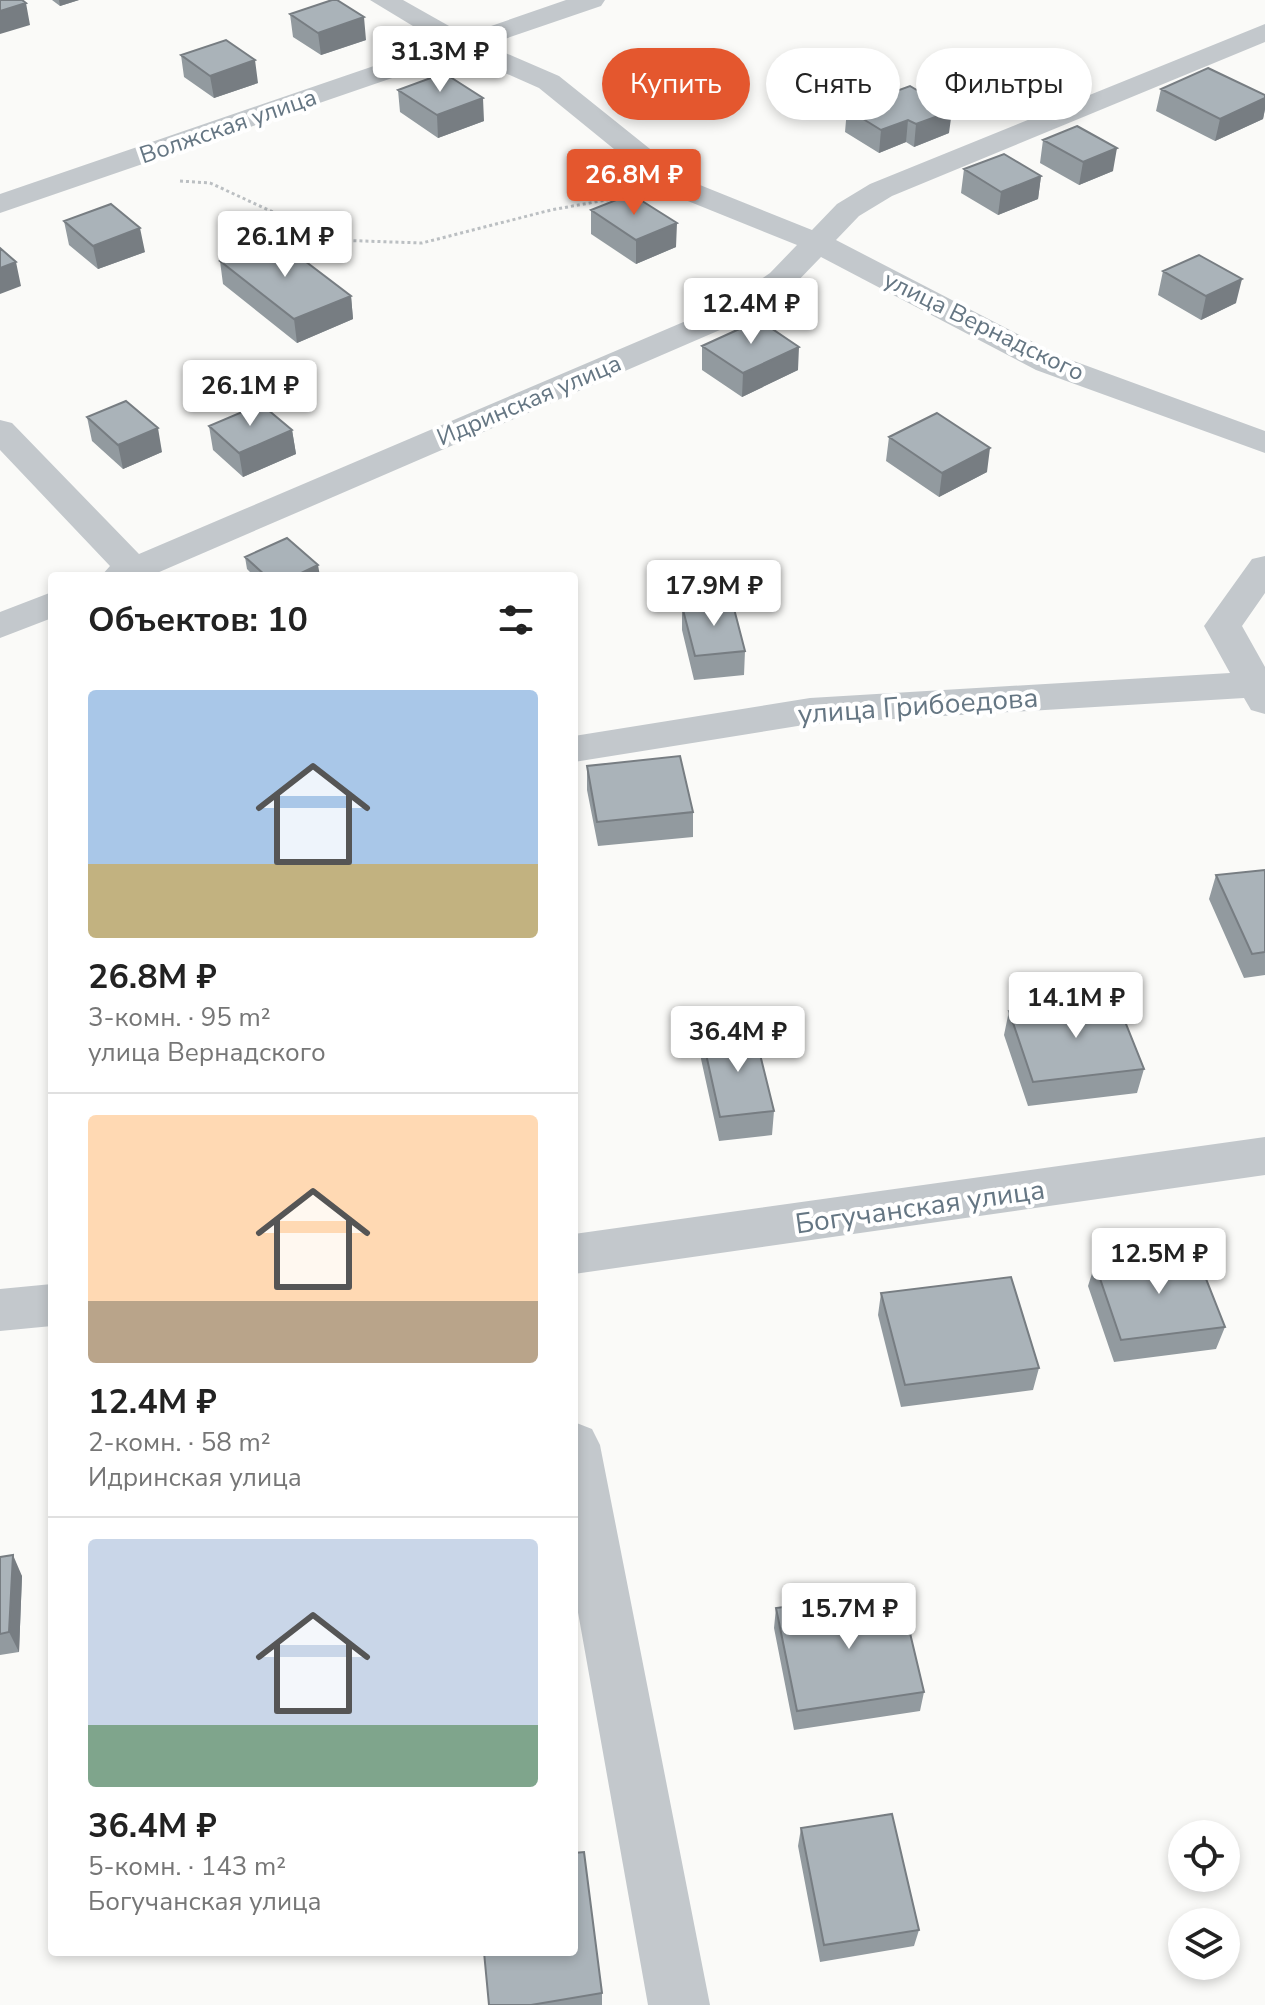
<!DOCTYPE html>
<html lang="ru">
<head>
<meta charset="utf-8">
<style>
	body { margin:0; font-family:"Nunito Sans",sans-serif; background:#f2f2f2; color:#222; height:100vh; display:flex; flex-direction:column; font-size:30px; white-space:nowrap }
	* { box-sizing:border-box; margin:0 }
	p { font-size:26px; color:#767676 }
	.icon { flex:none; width:44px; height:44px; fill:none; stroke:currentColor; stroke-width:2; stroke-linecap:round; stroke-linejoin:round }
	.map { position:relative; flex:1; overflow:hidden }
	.drawer { position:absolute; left:48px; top:572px; width:530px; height:1384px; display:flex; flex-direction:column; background:#fff; border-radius:8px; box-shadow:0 4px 12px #0003 }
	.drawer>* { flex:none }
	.hud { position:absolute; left:602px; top:48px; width:542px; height:72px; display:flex; gap:16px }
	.fabs { position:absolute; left:1168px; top:1820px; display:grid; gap:16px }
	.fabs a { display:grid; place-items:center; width:72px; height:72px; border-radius:50%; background:#fff; box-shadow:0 4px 12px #0003; font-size:40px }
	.price { position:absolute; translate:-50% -68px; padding:0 18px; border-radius:8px; background:#fff; color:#222; font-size:26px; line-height:52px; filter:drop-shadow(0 2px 4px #0008) }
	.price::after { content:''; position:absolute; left:50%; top:48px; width:24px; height:18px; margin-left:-12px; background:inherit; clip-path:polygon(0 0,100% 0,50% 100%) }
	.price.on { background:#e4572e; color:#fff }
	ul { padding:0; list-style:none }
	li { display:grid; align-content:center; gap:16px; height:424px; padding:0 40px }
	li+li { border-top:2px solid #e0e0e0 }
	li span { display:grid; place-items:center; height:248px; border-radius:8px; color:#555 }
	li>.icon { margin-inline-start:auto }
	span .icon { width:144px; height:144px; fill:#fffc; stroke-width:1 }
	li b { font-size:34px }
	h2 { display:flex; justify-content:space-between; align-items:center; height:96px; padding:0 40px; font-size:34px }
	.tag { padding:0 28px; border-radius:36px; background:#fff; box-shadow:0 4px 12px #0003; font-size:28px; line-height:72px }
	.tag.on { background:#e4572e; color:#fff }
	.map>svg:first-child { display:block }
</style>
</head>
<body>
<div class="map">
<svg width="1265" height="2005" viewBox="0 0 1265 2005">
	<rect width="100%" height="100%" fill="#fafaf8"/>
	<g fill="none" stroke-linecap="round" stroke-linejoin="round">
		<!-- path -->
		<path stroke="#bbbfc2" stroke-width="3" stroke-dasharray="3 3" stroke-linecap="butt" d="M180,181L210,183L334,240L422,243L551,210L628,196"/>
		<!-- minor -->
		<path fill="#c3c8cc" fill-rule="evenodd" d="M370,0H403L465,35L566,0H605L601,6L487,45L559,76L690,181L812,230L837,204L870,184L1265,24V42L892,196L859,216L836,240L1060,356L1265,431V453L1036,370L821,257L792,287L743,320L157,573L158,576H101L110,566L0,450V420L12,423L139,554L721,306L770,273L797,245L668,193L539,88L462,54L0,213V194L441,43Z
			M1265,556V593L1242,626L1265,667V714L1251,710L1244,698L810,724L574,762V736L810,698L1230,673L1204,626L1252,559Z
			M52,592V618L0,638V612Z
			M1265,1137V1175L574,1274V1234Z
			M52,1284V1326L0,1331V1289Z
			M574,1422L592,1429L600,1445L710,2005H648L574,1590Z"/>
	</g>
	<!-- wall -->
	<path fill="#929a9f" d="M52,0H79L60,6Z
		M290,14L366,40L321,55L293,37Z
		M181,55L258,83L214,98L184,77Z
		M910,86L949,133L914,147L906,142L879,153L845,132L847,109Z
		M1161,89L1265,95V109L1263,119L1215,141L1156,111Z
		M398,90L484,121L438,138L400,112Z
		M940,91L1006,93L1005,105L970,119L939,102Z
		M1043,140L1113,171L1079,185L1040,163Z
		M964,169L1041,176L1038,199L998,215L961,193Z
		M591,210L676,247L636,264L591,234Z
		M64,221L145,252L98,269L69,245Z
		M220,261L351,296L353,319L297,343L223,284Z
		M1163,271L1236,303L1201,320L1158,295Z
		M702,346L798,370L742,397L702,370Z
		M87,417L162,452L123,469L92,441Z
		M209,426L292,430L296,454L243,477L213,450Z
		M889,437L987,472L939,497L886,461Z
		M245,557L320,576H254L247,569Z
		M682,606L745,651L744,675L694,680L682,630Z
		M587,766L693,812V837L598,846L587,790Z
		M1265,870V975L1244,978L1209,899L1216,875Z
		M1009,1011L1144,1069L1137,1093L1028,1106L1004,1035Z
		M702,1036L774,1111L772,1135L719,1141L701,1059Z
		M1095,1264L1225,1327L1216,1349L1114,1362L1088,1286Z
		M881,1293L1039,1368L1033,1390L901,1407L878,1315Z
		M0,1557L22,1576L19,1652L0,1655Z
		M776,1608L924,1692L920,1711L794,1730L774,1628Z
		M801,1828L919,1930L914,1946L820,1962L798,1846Z
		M602,1993V2005H489Z"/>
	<!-- shaded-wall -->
	<path fill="#777d82" d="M59,0H79L60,6Z
		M26,3L30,25L0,34V11Z
		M364,17L366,40L321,55L318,33Z
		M255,60L258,83L214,98L210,76Z
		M1006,93L1005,105L970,119L971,108Z
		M483,98L484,121L438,138L437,115Z
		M1265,98V109L1263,119L1215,141L1220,119Z
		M952,111L949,133L914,147L916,124Z
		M908,120L906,142L879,153L881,130Z
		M1117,148L1113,171L1079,185L1083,162Z
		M1041,176L1038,199L998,215L1001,192Z
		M677,223L676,247L636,264V240Z
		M140,228L145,252L98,269L93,246Z
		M16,262L21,286L0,294V268Z
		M1242,279L1236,303L1201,320L1206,296Z
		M351,296L353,319L297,343L294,319Z
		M799,347L798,370L742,397L743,373Z
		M158,428L162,452L123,469L118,445Z
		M292,430L296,454L243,477L239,453Z
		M990,448L987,472L939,497L942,473Z
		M318,565L320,576H295Z
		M13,1555L22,1576L19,1652L9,1632Z"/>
	<!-- building -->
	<path fill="#aab3b9" stroke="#777d82" stroke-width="2" d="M0,0H22L26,3L0,11Z
		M332,0H337L364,17L318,33L290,14Z
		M226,40L255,60L210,76L181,55Z
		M1208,68L1265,95V98L1220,119L1161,89Z
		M444,73L483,98L437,115L398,90Z
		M975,76L1006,93L971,108L940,91Z
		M910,86L952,111L916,124L908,120L881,130L847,109Z
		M1077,126L1117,148L1083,162L1043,140Z
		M1004,154L1041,176L1001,192L964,169Z
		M631,194L677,223L636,240L591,210Z
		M111,204L140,228L93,246L64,221Z
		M276,239L351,296L294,319L220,261Z
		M0,248L16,262L0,268Z
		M1199,255L1242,279L1206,296L1163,271Z
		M759,320L799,347L743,373L702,346Z
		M126,401L158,428L118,445L87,417Z
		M261,404L292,430L239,453L209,426Z
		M937,413L990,448L942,473L889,437Z
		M287,538L318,565L295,576H266L245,557Z
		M732,601L745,651L695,656L682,606Z
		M680,756L693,812L597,822L587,766Z
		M1265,870V952L1252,954L1216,875Z
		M1116,999L1144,1069L1033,1082L1009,1011Z
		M754,1030L774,1111L720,1117L702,1036Z
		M1195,1251L1225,1327L1121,1340L1095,1264Z
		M1011,1277L1039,1368L905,1385L881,1293Z
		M13,1555L9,1632L0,1634V1557Z
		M900,1591L924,1692L797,1711L776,1608Z
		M892,1814L919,1930L824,1945L801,1828Z
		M584,1852L602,1993L531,2005H489L484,1952H574V1853Z"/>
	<g text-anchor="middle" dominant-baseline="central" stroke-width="8" stroke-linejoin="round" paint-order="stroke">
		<!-- far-street labels -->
		<g font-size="24" fill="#657683" stroke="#fff">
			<text transform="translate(228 126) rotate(-19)">Волжская улица</text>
			<text transform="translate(984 326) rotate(26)">улица Вернадского</text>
			<text transform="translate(529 400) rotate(-23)">Идринская улица</text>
		</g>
		<!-- street labels -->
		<g font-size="28" fill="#657683" stroke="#fff">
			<text transform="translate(918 706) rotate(-4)">улица Грибоедова</text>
			<text transform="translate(920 1207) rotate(-8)">Богучанская улица</text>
		</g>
	</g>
</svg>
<div class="fabs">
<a><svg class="icon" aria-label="locate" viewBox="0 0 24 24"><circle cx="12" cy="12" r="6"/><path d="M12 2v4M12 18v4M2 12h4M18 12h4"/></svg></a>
<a><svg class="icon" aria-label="layers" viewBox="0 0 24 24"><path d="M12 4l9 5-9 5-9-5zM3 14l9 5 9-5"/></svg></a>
</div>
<b class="price" style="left:440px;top:94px">31.3M ₽</b>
<b class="price on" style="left:634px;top:217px">26.8M ₽</b>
<b class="price" style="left:285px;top:279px">26.1M ₽</b>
<b class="price" style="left:751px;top:346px">12.4M ₽</b>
<b class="price" style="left:250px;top:428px">26.1M ₽</b>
<b class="price" style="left:714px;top:628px">17.9M ₽</b>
<b class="price" style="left:1076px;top:1040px">14.1M ₽</b>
<b class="price" style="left:738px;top:1074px">36.4M ₽</b>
<b class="price" style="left:1159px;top:1296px">12.5M ₽</b>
<b class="price" style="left:849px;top:1651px">15.7M ₽</b>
<div class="hud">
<a class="tag on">Купить</a>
<a class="tag">Снять</a>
<a class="tag">Фильтры</a>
</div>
<section class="drawer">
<h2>Объектов: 10<svg class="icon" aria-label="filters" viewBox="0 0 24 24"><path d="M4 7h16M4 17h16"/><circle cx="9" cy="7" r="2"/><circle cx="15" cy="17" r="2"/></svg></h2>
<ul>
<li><span style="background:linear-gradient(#a9c7e8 70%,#c2b280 0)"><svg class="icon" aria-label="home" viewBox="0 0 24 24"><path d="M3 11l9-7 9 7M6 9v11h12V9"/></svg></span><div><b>26.8M ₽</b><p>3-комн. · 95 m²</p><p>улица Вернадского</p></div></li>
<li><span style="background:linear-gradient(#ffd9b3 75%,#b9a48a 0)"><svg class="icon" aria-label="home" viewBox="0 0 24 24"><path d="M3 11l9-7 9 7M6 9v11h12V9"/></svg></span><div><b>12.4M ₽</b><p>2-комн. · 58 m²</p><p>Идринская улица</p></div></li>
<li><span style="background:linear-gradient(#c9d6e8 75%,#7fa58c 0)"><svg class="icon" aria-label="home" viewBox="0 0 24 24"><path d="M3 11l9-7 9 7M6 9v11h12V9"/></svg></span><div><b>36.4M ₽</b><p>5-комн. · 143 m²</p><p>Богучанская улица</p></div></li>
</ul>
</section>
</div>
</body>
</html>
